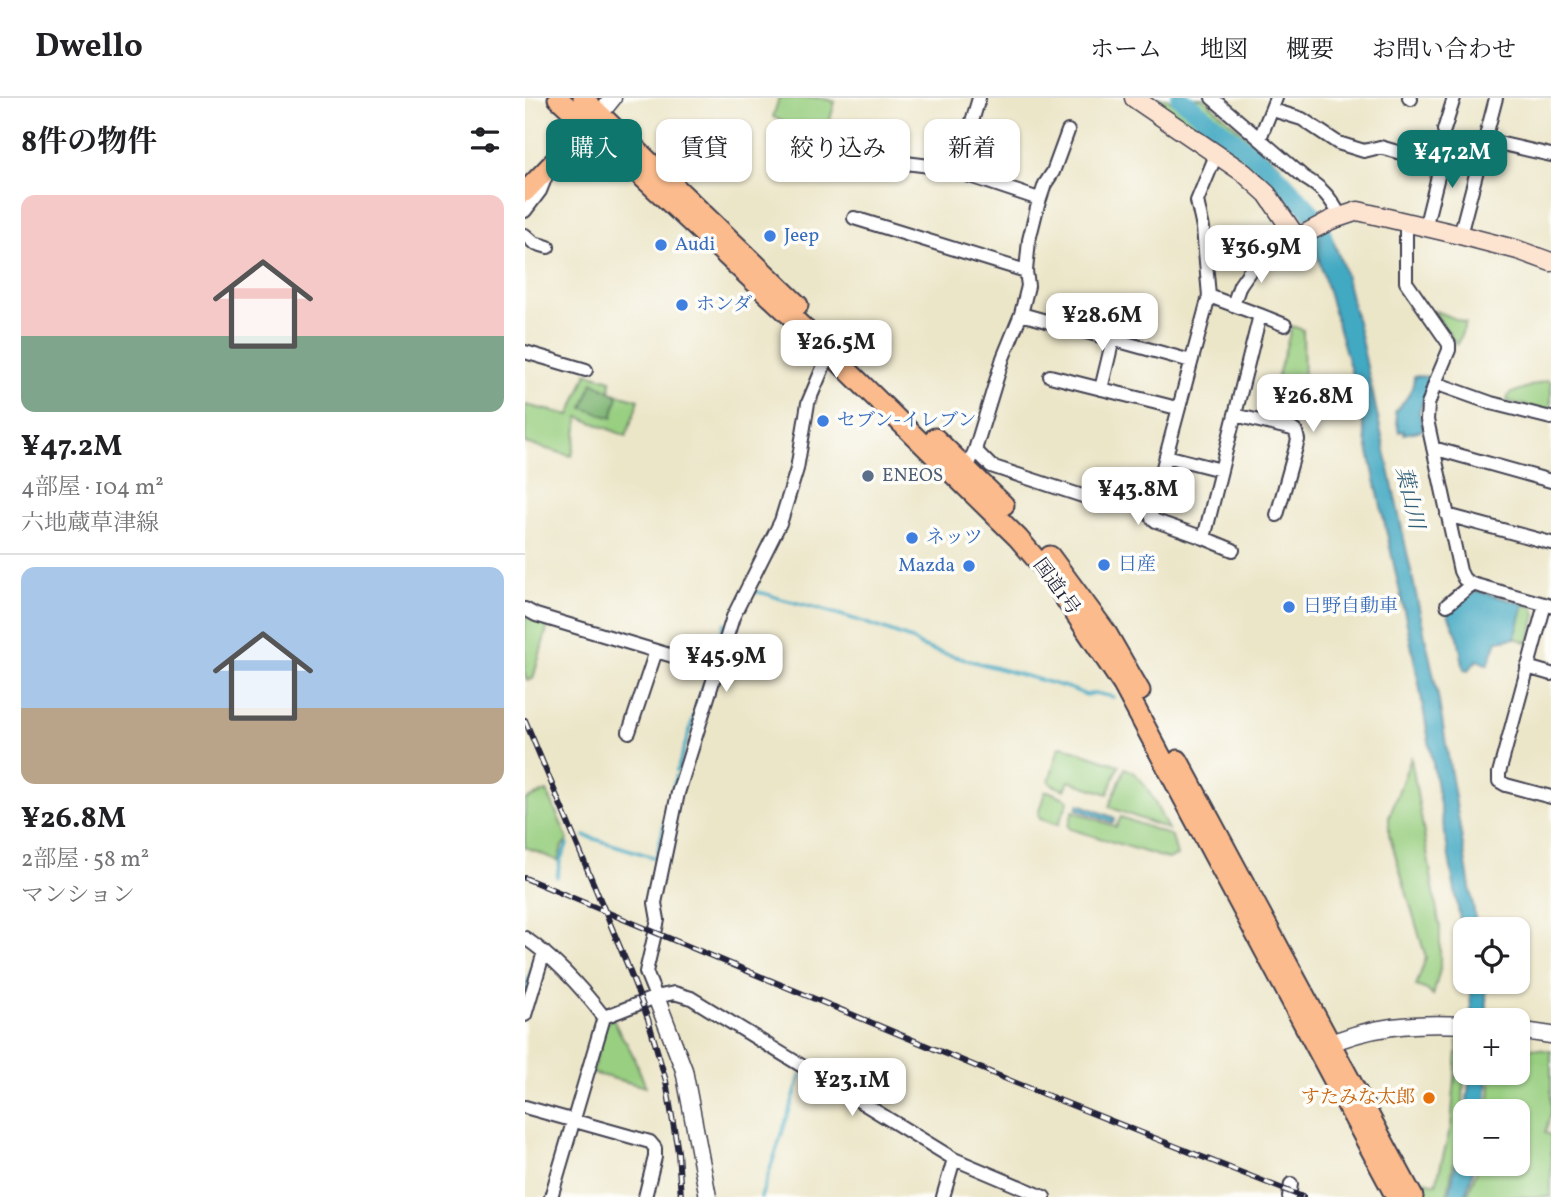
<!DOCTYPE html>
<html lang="ja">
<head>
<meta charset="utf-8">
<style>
	body { margin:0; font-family:Vollkorn,"Noto Serif JP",serif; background:#f2f2f2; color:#202124; height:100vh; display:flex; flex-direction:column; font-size:26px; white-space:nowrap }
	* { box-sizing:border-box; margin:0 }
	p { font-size:23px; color:#757577 }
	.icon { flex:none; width:38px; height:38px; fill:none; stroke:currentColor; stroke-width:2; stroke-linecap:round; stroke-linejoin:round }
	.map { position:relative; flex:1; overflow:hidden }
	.panel { display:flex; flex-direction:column; background:#fff; width:525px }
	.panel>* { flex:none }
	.hud { position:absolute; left:21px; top:21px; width:665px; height:63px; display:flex; gap:14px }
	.buttons { position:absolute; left:928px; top:819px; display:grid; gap:14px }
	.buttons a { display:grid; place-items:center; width:77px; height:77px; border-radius:14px; background:#fff; box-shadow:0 2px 5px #0004; font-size:35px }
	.price { position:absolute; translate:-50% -60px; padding:0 16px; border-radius:14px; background:#fff; color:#222; font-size:23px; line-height:46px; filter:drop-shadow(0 2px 4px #0008) }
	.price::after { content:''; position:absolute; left:50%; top:42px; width:21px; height:16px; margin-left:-10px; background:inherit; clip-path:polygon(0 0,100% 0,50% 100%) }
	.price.current { background:#0f766e; color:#fff }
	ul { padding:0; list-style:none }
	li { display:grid; align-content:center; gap:14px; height:371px; padding:0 21px }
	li+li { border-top:2px solid #e0e0e0 }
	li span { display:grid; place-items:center; height:217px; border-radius:14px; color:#555 }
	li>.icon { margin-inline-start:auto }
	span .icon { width:126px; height:126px; fill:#fffc; stroke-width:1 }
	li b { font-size:30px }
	h2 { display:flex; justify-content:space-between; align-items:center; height:84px; padding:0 21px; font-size:30px }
	.pill { padding:0 24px; border-radius:14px; background:#fff; box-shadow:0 2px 5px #0004; font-size:24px; line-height:63px }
	.pill.current { background:#0f766e; color:#fff }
	header { display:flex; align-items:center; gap:42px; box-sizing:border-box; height:98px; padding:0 35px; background:#fff; border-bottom:2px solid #e0e0e0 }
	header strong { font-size:33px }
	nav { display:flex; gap:38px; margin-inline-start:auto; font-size:24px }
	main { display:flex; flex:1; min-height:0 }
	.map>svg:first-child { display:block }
</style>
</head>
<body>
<header>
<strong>Dwello</strong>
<nav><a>ホーム</a><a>地図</a><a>概要</a><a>お問い合わせ</a></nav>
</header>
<main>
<section class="panel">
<h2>8件の物件<svg class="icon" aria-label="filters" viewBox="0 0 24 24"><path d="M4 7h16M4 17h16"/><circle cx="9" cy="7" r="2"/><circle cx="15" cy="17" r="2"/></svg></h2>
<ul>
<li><span style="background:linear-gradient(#f6c9c9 65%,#7fa58c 0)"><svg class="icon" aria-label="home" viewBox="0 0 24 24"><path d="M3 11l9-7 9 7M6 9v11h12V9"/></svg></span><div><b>¥47.2M</b><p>4部屋 · 104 m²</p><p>六地蔵草津線</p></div></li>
<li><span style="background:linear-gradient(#a9c7e8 65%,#b9a48a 0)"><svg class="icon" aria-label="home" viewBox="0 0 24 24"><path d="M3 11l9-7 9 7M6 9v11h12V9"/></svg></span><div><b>¥26.8M</b><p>2部屋 · 58 m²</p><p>マンション</p></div></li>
</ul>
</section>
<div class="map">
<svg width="1026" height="1099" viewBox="0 0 1026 1099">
	<rect width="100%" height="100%" fill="#fdfcf7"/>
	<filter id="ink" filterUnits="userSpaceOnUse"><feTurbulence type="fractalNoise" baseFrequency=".0143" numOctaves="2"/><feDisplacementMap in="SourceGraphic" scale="14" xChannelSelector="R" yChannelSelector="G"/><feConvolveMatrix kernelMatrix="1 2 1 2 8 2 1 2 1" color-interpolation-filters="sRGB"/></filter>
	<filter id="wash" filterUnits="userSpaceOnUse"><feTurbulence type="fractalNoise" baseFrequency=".00686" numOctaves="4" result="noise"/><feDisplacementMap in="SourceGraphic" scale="28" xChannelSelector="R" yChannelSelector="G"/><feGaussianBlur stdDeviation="1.57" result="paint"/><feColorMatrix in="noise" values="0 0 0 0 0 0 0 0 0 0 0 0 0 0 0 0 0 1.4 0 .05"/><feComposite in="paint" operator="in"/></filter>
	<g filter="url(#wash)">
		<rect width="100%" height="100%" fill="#ece6c9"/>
		<!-- green -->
		<path fill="#99cf81" stroke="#5e785e" stroke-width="2" d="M254,0H297L310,4L301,35L264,26L248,19Z
			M622,0H642L706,49L742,76L748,85L750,98Z
			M664,0H678L755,67L753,71Z
			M910,213L941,225L932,247L910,215Z
			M767,228L778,232L779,292L751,284Z
			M62,275L86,282L85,294L114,302L101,338L54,319L47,358L0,345V307L45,317Z
			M1022,282L1026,284V305L1023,313L982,303L984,296Z
			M999,506L1008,509L1011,516L1004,545L990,540Z
			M0,518L23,527L8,581L2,582L0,577Z
			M537,648L594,667L583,696L544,683L540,692L527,687L524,683L534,650Z
			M886,660L915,830V871L908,898L902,892L891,888L901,860L864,736V719Z
			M600,670C622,678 632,712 643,731L584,709Z
			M22,693L43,742L37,748L33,763L0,749V702Z
			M523,693L542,701L543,704L533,727L515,721L513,716L520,694Z
			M548,713L591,729L596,719L647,738L652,758L643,761L545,731L543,728Z
			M88,920C91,930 96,937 102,946C110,959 115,975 121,989L67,975L81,925Z
			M933,943H940L938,1009L924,1089L921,1099H901L890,1082L893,1081L911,1086L926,1028Z
			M992,948L1026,953V1015L1020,1035L1026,1037V1099H942L954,1066H992V1013H964L967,975H992Z"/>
		<!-- forest -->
		<path fill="#7ab26f" stroke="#4e6a55" stroke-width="2" d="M68,284L93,298L87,320L58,310Z"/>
		<!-- water -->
		<path fill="#43a9c3" stroke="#32667f" stroke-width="2" d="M804,132L818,168L834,232L913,598L952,831H940V851L894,586L882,526L826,273L789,145L795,138Z
			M889,278L907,279L894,314L899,332L879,336V333L874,334L870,314C879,304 889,293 889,278Z
			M952,493L999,506L990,540L972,543L963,567L952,562L943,573L939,572L933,539L922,514Z
			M554,706L590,720L588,725L552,711Z
			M944,884H960L963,922H947Z
			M945,975H963L961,1013H941Z
			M940,1019V1066H950L940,1099H924Z"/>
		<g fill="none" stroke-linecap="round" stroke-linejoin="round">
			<!-- stream -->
			<path stroke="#43a9c3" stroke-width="3.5" d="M229,494C241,494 248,499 260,502C303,512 344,525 386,541L396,548L410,553L544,590L561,597L570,595L588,599
				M190,553L200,525
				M152,673L179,586
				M60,738L131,760L151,678
				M32,779L35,763L42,746
				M0,893L11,858
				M236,1099L276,977"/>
			<!-- river -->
			<path stroke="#43a9c3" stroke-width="19" d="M655,0L748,73L792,121L799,142"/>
		</g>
	</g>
	<g filter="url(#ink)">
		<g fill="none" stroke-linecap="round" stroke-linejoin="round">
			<!-- minor casing -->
			<g stroke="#403f50" stroke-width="16">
				<path id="minor" d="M687,0L780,80C797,90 806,100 815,118
					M884,0L886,1
					M748,12L777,21L813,45L839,53L855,49L911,65
					M919,32L929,0
					M735,40L751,0
					M960,42L1026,57
					M340,60L421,70L514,101
					M432,74L454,0
					M0,113L15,93L21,78
					M329,120L501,173
					M881,125V184L924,246V252L910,285L903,307L902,322L935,473L939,481L947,486L1026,508
					M900,130L921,46
					M0,137L9,145L23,149
					M935,137L971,0
					M684,198L735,217L679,440L631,423L627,420L626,414L684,198L678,130L672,103L691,57
					M708,207L715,187L738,154
					M496,216L666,263
					M735,217L760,227
					M0,254L61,272
					M525,278L652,310
					M910,285L966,305L1026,320
					M576,291L588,241
					M710,317L767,331L771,334L773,342L752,417
					M908,350L1026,383
					M450,352L466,368L579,405
					M641,358L696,372
					M440,375L450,352L478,260L496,216L503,188L501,173L504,142L512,110L520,86L528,74L543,33
					M922,417L1026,445
					M679,440L708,452
					M1020,506L974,675V683L981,687L1026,699
					M922,507L947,486
					M0,511L11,517L191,571
					M1002,569L1026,576
					M104,634L131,553
					M0,840C31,861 56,889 79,919
					M131,899L121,874L133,822L130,805L153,695L208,519L256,423L272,371L283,305L300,265V250L309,241
					M0,917L19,854
					M0,1009L125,1044L130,1050V1059L120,1099
					M26,1099L79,919L131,899L149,895L166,900L429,1061L519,1099
					M418,1099L429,1061
					M764,1099L766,1086"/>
			</g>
			<!-- tertiary casing -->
			<g stroke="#403f50" stroke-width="19">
				<path id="tertiary" d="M75,16L88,0
					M131,899L159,972L183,1099
					M992,932L1026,937
					M797,949C843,928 890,924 940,927"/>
			</g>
			<!-- secondary casing -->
			<g stroke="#403f50" stroke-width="21">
				<path id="secondary" d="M609,0L719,75L742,96L772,140L806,122L833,113L935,137L993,152L1026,164"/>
			</g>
			<!-- primary casing -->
			<g stroke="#403f50" stroke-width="23">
				<path id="primary" d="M0,94L74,17"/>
			</g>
			<!-- trunk casing -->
			<g stroke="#403f50" stroke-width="23">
				<path id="trunk" d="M33,0L300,250L493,440L523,475L598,587L871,1099
					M58,0L273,207
					M410,340L479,407
					M525,458L581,534L615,593
					M653,662L888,1099"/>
			</g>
			<!-- minor -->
			<use href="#minor" stroke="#fff" stroke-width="12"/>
			<!-- tertiary -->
			<use href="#tertiary" stroke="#fff" stroke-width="16"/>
			<!-- secondary -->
			<use href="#secondary" stroke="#fde4d1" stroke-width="18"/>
			<!-- primary -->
			<use href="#primary" stroke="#fbbb8c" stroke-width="19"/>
			<!-- trunk -->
			<use href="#trunk" stroke="#fbbb8c" stroke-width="19"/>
			<!-- rail casing -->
			<g stroke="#22223b" stroke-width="6">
				<path id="rail" d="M0,622L102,866L123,921L141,983L153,1054L156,1099
					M0,780L491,985L778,1099"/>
			</g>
			<!-- rail -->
			<use href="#rail" stroke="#fdfcf7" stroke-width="3.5" stroke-dasharray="10" stroke-linecap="butt"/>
		</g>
	</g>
	<!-- markers -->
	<g fill="#3f7fe0" stroke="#fdfcf7" stroke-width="2.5">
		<circle cx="245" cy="138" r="7"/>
		<circle cx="136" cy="147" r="7"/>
		<circle cx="157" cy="207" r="7"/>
		<circle cx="298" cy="323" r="7"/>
		<circle cx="387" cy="440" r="7"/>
		<circle cx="579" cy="467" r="7"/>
		<circle cx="444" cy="468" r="7"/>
		<circle cx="764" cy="509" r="7"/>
	</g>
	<circle fill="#5c6f8a" stroke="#fdfcf7" stroke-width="2.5" cx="343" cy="378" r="7"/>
	<circle fill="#e8710a" stroke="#fdfcf7" stroke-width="2.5" cx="904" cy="1000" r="7"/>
	<g text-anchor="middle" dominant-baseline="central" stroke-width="7" stroke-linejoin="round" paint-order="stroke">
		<!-- shop labels -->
		<g font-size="19" fill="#366cbe" stroke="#fdfcf7" text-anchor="start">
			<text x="259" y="138">Jeep</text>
			<text x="150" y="147">Audi</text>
			<text x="171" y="207">ホンダ</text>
			<text x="312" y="323">セブン-イレブン</text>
			<text x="401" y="440">ネッツ</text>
			<text x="593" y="467">日産</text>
			<text x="430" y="468" text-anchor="end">Mazda</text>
			<text x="778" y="509">日野自動車</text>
		</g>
		<!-- service labels -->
		<g font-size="19" fill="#4e5e75" stroke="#fdfcf7" text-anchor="start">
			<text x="357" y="378">ENEOS</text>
		</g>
		<!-- street labels -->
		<g font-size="19" fill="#22223b" stroke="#fdfcf7">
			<text transform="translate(531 489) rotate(54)">国道1号</text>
		</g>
		<!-- food labels -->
		<g font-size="19" fill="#c56008" stroke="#fdfcf7" text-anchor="end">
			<text x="890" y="1000">すたみな太郎</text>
		</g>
		<!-- water labels -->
		<g font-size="21" font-style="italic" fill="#315f78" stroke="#fdfcf7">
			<text transform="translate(884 400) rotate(77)">葉山川</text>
		</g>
	</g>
</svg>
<div class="buttons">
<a><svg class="icon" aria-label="locate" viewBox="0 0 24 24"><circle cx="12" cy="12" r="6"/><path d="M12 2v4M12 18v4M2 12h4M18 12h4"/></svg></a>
<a>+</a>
<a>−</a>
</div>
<b class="price current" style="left:927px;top:92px">¥47.2M</b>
<b class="price" style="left:736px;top:187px">¥36.9M</b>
<b class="price" style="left:577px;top:255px">¥28.6M</b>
<b class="price" style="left:311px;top:282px">¥26.5M</b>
<b class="price" style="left:788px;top:336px">¥26.8M</b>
<b class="price" style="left:613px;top:429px">¥43.8M</b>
<b class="price" style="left:201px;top:596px">¥45.9M</b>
<b class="price" style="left:327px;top:1020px">¥23.1M</b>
<div class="hud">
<a class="pill current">購入</a>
<a class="pill">賃貸</a>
<a class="pill">絞り込み</a>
<a class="pill">新着</a>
</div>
</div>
</main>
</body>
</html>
